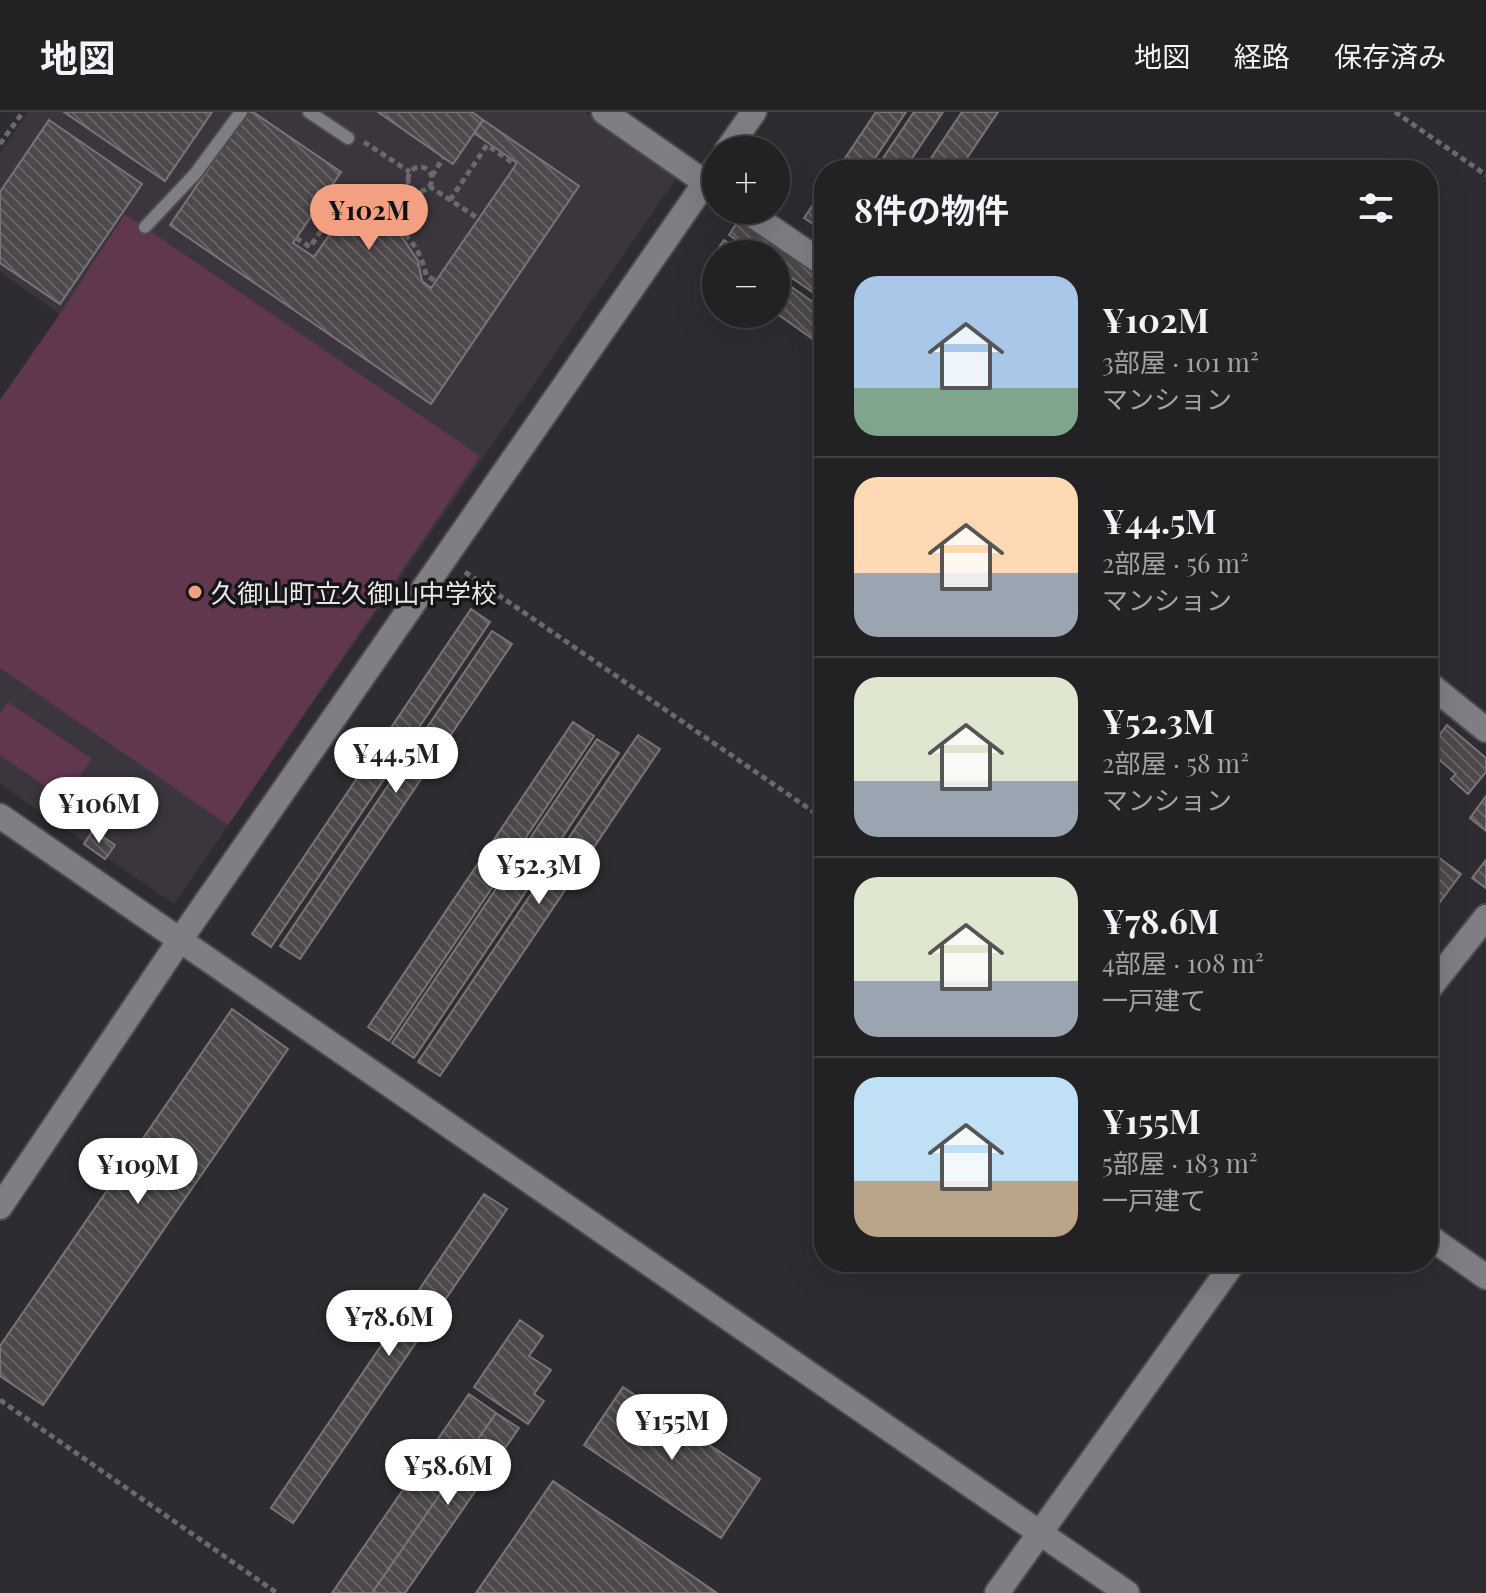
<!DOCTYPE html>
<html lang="ja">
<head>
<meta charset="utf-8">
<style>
	body { margin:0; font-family:"Playfair Display","Noto Sans JP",serif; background:#2a292c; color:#f1f3f6; height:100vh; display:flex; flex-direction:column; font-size:30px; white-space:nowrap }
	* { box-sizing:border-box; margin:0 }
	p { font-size:26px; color:#a2a3a6 }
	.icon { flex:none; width:44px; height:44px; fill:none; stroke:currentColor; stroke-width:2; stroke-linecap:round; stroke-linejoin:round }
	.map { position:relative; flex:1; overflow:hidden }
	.sheet { position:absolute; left:814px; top:48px; width:624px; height:1112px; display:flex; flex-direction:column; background:#222124; border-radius:32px; box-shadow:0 8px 32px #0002,0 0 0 2px #3f3e41 }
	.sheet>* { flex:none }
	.tools { position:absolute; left:702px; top:24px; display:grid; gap:16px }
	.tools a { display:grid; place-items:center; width:88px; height:88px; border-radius:50%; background:#222124; box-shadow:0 8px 32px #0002,0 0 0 2px #3f3e41; font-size:40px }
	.price { position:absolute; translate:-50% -68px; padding:0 18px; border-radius:28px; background:#fff; color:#222; font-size:26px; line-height:52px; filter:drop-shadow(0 2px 4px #0008) }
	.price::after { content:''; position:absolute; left:50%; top:48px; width:24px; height:18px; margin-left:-12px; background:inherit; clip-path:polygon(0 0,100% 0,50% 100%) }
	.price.on { background:#f3a082; color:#111 }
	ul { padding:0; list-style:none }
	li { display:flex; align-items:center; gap:24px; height:200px; padding:0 40px }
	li+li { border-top:2px solid #3f3e41 }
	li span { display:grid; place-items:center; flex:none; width:224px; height:160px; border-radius:24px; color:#555 }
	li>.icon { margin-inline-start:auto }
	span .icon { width:96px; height:96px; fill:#fffc; stroke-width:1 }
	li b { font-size:34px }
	h2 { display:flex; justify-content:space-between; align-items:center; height:96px; padding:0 40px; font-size:34px }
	header { display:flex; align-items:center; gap:48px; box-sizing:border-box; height:112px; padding:0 40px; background:#222124; border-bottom:2px solid #3f3e41 }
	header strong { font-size:38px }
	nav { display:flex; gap:44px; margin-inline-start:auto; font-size:28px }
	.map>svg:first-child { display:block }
</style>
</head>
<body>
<header>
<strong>地図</strong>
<nav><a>地図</a><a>経路</a><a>保存済み</a></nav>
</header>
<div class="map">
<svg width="1486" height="1481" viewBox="0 0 1486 1481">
	<defs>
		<pattern id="building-back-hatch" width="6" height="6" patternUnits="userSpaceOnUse" patternTransform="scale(2)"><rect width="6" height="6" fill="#4c484c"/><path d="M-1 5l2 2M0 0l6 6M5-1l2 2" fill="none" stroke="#666266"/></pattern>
	</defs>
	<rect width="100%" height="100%" fill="#2e2c30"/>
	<!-- built -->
	<path fill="#3b363e" d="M28,0H585L678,64L174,792L0,672V289L60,202L0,160V41Z"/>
	<!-- pitch -->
	<path fill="#61374f" d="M125,102L480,344L228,713L0,556V288L60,202Z
		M8,590L92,647L64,687L0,643V601Z"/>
	<!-- building -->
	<path fill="url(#building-back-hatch)" stroke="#797478" stroke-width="2" d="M64,0H212L165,69Z
		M247,0H253L341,60L293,131L314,145L343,103L372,105L400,122L418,149L422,169L431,176L517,51L474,21L483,8L579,74L431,292L170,113Z
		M378,0H472L483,8L453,52Z
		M876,0H906L867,58H837Z
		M914,0H943L904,58H875Z
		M962,0H998L959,58H923Z
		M49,8L142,72L60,192L0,151V80Z
		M824,77V119L804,106Z
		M740,106L824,164V188L776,155V142H757L729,123Z
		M724,128L744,142H716V159L707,153Z
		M776,164L824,198V235L776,201Z
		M471,497L490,510L271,835L252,822Z
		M492,519L512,532L300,847L280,834Z
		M573,610L594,624L389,929L368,915Z
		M1447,613L1486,646V660L1468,682L1451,667L1456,662L1428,638Z
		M638,623L660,637L440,964L418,950Z
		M597,627L619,641L414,946L392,931Z
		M1428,677L1439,687L1428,700Z
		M1486,684V719L1470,706Z
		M93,718L115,733L105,747L84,732Z
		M1431,740L1461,762L1428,806V744Z
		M1486,748V776L1472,766Z
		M232,897L288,937L43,1293L0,1264V1234Z
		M484,1082L507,1097L293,1411L271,1396Z
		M520,1208L543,1224L529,1244L551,1258L534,1282L544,1289L528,1312L474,1275Z
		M623,1275L760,1367L721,1426L584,1333Z
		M469,1282L496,1301L372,1481H332Z
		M496,1301L519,1316L405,1481H372Z
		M553,1369L717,1481H476Z"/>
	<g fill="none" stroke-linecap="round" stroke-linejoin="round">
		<!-- lane casing -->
		<g stroke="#4d4b4e" stroke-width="16">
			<path id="lane" d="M309,0L348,26
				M145,115L195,62L241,0"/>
		</g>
		<!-- street casing -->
		<g stroke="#4d4b4e" stroke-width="28">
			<path id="street" d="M604,0L716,78
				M745,98L824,152
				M1428,571L1486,618
				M1428,878L1486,805
				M1428,1124L1486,1165
				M997,1481L1234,1150"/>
		</g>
		<!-- secondary casing -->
		<g stroke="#4d4b4e" stroke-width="28">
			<path id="secondary" d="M727,38L754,0
				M0,704L1127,1481
				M0,1095L180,828L716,55"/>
		</g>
		<!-- path -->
		<path stroke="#6b696c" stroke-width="5" stroke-dasharray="6 4" stroke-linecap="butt" d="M1395,0L1486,63
			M364,30L410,60
			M0,32L23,0
			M408 67a12 12 0 1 1 24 0a12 12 0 1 1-24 0Z
			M432,64L443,46
			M429,74L479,107
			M413,77L390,110C409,122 422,141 426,163L437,170
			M450,88L487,33L516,53
			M296,126L310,135L335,98C356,94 373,99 390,110
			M465,460L824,707
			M0,1288L277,1481"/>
		<!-- lane -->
		<use href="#lane" stroke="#807e83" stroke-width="12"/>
		<!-- street -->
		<use href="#street" stroke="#807e83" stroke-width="24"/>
		<!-- secondary -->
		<use href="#secondary" stroke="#807e83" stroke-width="24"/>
	</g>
	<!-- markers -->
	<circle fill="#f3a082" stroke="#161517" stroke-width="3" cx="195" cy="480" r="8"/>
	<g text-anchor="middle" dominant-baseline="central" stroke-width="7" stroke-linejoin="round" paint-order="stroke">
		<!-- poi labels -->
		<g font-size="26" fill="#e8e6e9" stroke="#161517" text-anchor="start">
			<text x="211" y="480">久御山町立久御山中学校</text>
		</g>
	</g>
</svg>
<div class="tools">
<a>+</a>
<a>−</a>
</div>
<b class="price on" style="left:369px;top:140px">¥102M</b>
<b class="price" style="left:396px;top:683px">¥44.5M</b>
<b class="price" style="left:99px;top:733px">¥106M</b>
<b class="price" style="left:539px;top:794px">¥52.3M</b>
<b class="price" style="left:138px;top:1094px">¥109M</b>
<b class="price" style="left:389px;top:1246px">¥78.6M</b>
<b class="price" style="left:672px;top:1350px">¥155M</b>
<b class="price" style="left:448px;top:1395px">¥58.6M</b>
<section class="sheet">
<h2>8件の物件<svg class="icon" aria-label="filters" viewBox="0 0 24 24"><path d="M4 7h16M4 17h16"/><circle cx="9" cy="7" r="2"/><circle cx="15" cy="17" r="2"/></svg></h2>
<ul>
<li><span style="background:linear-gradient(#a9c7e8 70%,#7fa58c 0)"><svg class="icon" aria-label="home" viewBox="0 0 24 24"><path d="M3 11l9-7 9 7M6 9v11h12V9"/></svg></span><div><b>¥102M</b><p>3部屋 · 101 m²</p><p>マンション</p></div></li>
<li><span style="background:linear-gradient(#ffd9b3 60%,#9aa5b1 0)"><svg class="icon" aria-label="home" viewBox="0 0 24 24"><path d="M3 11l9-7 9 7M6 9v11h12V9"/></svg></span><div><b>¥44.5M</b><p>2部屋 · 56 m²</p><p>マンション</p></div></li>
<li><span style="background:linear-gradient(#dfe7d0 65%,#9aa5b1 0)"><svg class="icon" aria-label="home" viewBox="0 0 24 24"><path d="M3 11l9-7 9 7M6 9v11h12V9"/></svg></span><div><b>¥52.3M</b><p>2部屋 · 58 m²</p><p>マンション</p></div></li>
<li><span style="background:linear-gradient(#dfe7d0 65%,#9aa5b1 0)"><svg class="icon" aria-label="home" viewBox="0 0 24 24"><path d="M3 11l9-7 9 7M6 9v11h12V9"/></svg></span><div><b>¥78.6M</b><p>4部屋 · 108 m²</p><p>一戸建て</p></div></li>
<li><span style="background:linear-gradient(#bfe0f5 65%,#b9a48a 0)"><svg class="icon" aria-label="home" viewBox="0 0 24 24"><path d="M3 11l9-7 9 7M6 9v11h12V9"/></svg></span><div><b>¥155M</b><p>5部屋 · 183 m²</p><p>一戸建て</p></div></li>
</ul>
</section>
</div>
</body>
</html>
